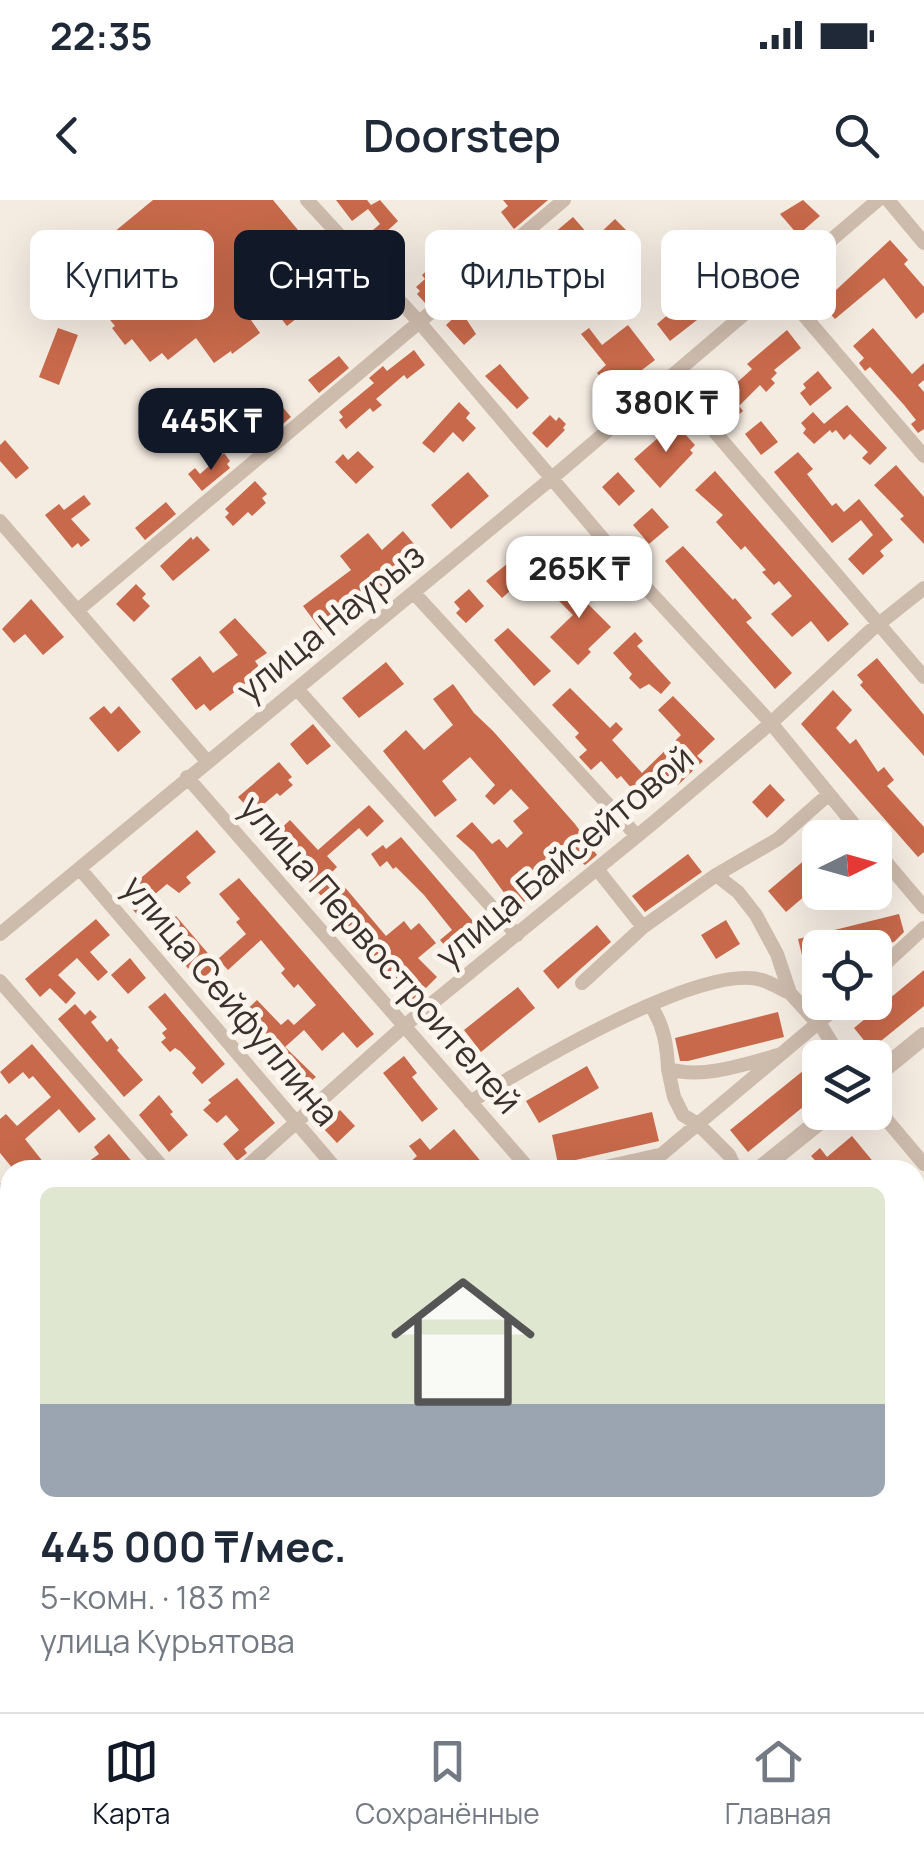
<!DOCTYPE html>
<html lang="ru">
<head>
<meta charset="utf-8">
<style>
	body { margin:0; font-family:Manrope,sans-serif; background:#f2f2f3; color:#1f2937; height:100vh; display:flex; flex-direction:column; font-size:38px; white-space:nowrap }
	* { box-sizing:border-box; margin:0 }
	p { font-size:32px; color:#747a83 }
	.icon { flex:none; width:55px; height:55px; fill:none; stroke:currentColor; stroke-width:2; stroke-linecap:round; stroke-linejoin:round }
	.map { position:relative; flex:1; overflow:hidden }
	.panel { position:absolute; left:0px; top:960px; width:925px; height:552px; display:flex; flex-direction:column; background:#fff; border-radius:30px 30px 0 0; box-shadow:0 10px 40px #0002 }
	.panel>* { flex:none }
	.hud { position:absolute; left:30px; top:30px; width:865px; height:90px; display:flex; gap:20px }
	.needle { width:65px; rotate:85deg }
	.buttons { position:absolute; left:802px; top:620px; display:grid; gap:20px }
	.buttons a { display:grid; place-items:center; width:90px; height:90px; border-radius:15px; background:#fff; box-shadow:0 10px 40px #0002; font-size:50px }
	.price { position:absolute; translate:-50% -85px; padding:0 22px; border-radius:20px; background:#fff; color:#222; font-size:32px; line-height:65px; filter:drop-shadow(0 2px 5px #0008) }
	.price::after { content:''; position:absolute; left:50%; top:60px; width:30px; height:22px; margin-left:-15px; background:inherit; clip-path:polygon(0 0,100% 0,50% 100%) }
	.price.selected { background:#111827; color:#fff }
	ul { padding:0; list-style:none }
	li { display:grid; align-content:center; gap:20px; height:530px; padding:0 40px }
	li+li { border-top:2px solid #e0e1e3 }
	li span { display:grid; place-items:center; height:310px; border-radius:15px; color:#555 }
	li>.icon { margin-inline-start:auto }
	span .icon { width:180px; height:180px; fill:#fffc; stroke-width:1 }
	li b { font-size:42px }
	.tag { padding:0 35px; border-radius:15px; background:#fff; box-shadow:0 10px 40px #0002; font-size:35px; line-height:90px }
	.tag.selected { background:#111827; color:#fff }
	.status { display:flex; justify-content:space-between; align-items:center; height:70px; padding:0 50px; background:#fff; direction:ltr }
	.status svg { height:28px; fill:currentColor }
	header { display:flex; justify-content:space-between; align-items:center; height:130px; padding:0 40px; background:#fff; font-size:45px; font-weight:600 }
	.dock { display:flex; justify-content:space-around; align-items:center; height:140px; border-top:2px solid #e0e1e3; background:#fff; font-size:28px; color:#747a83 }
	.dock a { display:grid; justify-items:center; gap:5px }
	.dock .selected { color:#111827 }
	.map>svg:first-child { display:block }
</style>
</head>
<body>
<div class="status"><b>22:35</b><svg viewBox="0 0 49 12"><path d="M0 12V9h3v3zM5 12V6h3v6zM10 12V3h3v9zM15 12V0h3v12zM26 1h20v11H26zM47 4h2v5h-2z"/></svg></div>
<header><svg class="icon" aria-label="back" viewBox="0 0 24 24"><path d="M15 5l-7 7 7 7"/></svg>Doorstep<svg class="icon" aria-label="search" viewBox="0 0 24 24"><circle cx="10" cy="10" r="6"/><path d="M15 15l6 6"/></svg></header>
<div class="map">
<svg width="924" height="1512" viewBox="0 0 924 1512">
	<rect width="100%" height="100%" fill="#f4ebe1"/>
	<!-- building -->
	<path fill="#c8694b" d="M153,0H273L343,84L322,100L294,63L278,75L306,111L287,126L259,90L240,104L260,133L232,154L231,151L214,163L196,138L168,160L162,153L150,162L132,139L125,145L112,128L115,126L93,99L99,94L74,65Z
		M336,0H367L371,5L380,0L398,21L374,43L367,35L380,24L368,9L352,21Z
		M503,0H548L514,29L501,12L508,6Z
		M803,0L820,16L798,35L780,14Z
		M573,17L588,34L579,42L576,38L551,59L540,45Z
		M615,19L630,34L622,42L628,48L617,59L596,37Z
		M488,30L498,42L425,103L417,94L420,91L416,87L425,79L422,75L432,66L437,71Z
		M768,33L781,47L733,90L721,76L749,53L741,45L748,38L755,45Z
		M890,40L908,60L904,64L924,87V112L916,119L884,78L835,119L821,104Z
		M514,66L525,78L521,82L524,85L504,108L498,103L492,108L482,97Z
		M699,86L715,106L670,141L657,124L684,101L681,97Z
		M461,111L476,134L464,145L446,125Z
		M628,125L655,160L613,192L597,173L606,165L581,134L589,128L602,145Z
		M58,128L78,135L59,185L39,177Z
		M873,128L912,174L924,163V180L918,185L924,192V229L918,233L911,224L916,220L904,205L870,167L865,171L859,163L864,158L853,146Z
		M787,130L801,148L774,170L777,173L771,179L775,183L766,192L760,185L739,206L743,211L729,223V217L711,196L727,181L732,187L752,169L747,164Z
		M414,150L425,165L407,179L404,175L376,199L382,205L373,212L370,208L346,229L339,220L343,217L339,212L374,183L369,178L383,166L387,171Z
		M339,156L349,168L319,193L308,180Z
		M500,164L529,198L517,209L485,176Z
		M818,171L832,188L810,206L800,193L806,188L803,184Z
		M459,202L470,213L466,218L476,228L463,242L453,232L434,253L422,243Z
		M280,204L291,217L260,243L249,230Z
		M847,205L887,248L870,265L862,258L868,252L850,234L844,240L836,230L832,233L830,230L814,244L803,233L806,229L801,223L813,212L826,226L824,224Z
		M550,215L556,221L559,217L566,224L563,228L565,230L547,248L532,233Z
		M761,221L778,242L761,255L745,234Z
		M675,223L695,245L690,250L693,253L660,288L634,259Z
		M5,240L29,268L16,279L0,261V245Z
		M358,251L374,267L356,284L335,262L343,254L348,260Z
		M798,252L813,269L807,274L832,306L836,303L844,312L859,299L893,340L880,351L884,356L863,375L848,359L873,335L861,320L832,343L774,272Z
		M224,253L230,261L227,264L230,268L202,291L188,274L195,268L200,274Z
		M896,265L924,297V344L900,319L904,316L874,285Z
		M715,271L849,424L828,442L811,421L792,437L771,414L792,396L779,381L774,385L762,372L766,370L745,346L741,350L716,322L723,315L695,290Z
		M468,272L489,296L451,329L431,305Z
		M618,272L635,291L619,306L602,287Z
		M255,281L267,294L262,298L266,303L252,316L248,312L233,326L225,317L229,313L225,309Z
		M84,295L91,304L71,319L90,340L81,347L78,343L72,348L45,315L59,304L64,310Z
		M166,302L176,314L145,340L135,328Z
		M652,308L669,327L649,344L633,325Z
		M403,331L421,352L377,390L321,430L303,406L351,370L340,356L368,333L382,350Z
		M197,336L210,350L173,381L160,366L191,337L193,340Z
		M535,341L549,357L502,398L486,381Z
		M683,346L733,400L735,398L752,418L746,422L792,473L775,489L665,361Z
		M572,374L595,397L588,404L611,427L588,449L591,452L578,465L550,437L573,415L555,397Z
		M136,384L146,394L142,398L150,406L134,422L116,404Z
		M469,389L484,406L466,423L456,413L460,409L454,402Z
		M31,399L64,437L43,455L25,434L14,443L2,429Z
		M235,418L267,453L255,461L262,471L210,511L204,504L196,510L171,479L200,456L213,473L238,455L219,432Z
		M508,428L551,471L534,486L494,440Z
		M635,432L643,441L637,446L671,483L661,494L649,484L640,489L629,478L632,474L613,453Z
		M877,458L924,515V556L860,485L863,482L857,475Z
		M386,462L404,484L359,518L342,498Z
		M453,484L474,513L493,531L575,624L597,655L585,665L580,661L551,689L545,684L516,709L474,652L456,636L472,622L492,644L499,639L507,648L523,633L513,621L529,608L511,589L494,605L485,596L495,585L470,557L442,581L457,600L435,617L383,551L406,530L424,550L453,525L433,499Z
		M570,488L610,528L616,522L623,529L612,540L642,573L681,535L658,510L673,496L715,539L697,556L703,561L678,585L673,580L645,604L621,576L617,579L601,561L591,570L579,557L587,550L575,537L579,533L552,505Z
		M833,490L852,510L836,528L850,544L856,539L878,572L884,567L894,580L887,586L924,627V652L918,657L801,524Z
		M104,506L111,514L119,506L141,532L118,552L89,518Z
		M313,524L331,546L307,565L290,544Z
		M279,562L292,577L288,580L293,585L280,596L277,593L253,613L238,597Z
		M770,584L785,600L767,618L752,602Z
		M369,605L384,621L367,637L359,628L327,656L337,667L332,672L386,736L404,721L411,730L419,723L436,743L418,758L437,777L414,800L345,730L348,727L271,638L290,620L318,650Z
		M197,630L216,652L186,677L191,683L179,693L167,684L148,700L152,706L139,717L121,695Z
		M401,637L484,734L455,758L440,740L452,730L424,695L396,667L393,669L387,661L380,667L371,654L383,645L386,649Z
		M820,647V683L786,712L768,691Z
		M688,654L702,672L645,712L632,696Z
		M239,678L374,834L357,848L343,832L322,851L304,830L285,847L316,877L311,881L315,884L299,899L234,822L257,800L281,825L288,819L294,825L316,805L298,784L294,788L281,773L285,769L261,740L228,770L218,759L246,734L236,722L240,719L219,694Z
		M899,714L904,732L894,742L869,748H820V759L804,763L798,739Z
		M176,716L218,765L200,781L156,734Z
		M96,719L110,735L90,752L108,772L98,781L77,758L58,775L76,793L66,804L50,788L40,797L25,779Z
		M726,720L740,744L716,759L701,735Z
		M597,725L611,742L558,789L543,771Z
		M130,758L146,778L128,794L111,775Z
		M924,770V806L871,849L854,828Z
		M518,787L535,808L481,852L464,830Z
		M165,793L225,864L202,884L192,873L196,868L180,851L175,848L170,852L161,842L166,838L162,833L167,829L148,807Z
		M75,804L85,815L90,810L97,817L91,822L107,842L111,838L119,848L117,850L143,880L124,897L58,819Z
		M778,812L784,837L688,861H680L675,838Z
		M32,844L96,919L79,933L59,909L25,939L44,963L36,969L33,966L28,970H14L0,953V919L6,914L17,926L51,897L33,876L29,879L23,872L9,884L0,872Z
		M404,856L417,873L412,877L438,909L422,922L383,873Z
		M814,862L820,869V893L748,952L730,930Z
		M587,866L599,888L539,923L526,901Z
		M237,878L275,923L244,949L247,953L237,961L223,944L239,930L226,915L217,923L203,910L211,903L208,900Z
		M159,895L173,912L170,914L188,935L169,952L139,915Z
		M340,910L355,926L337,943L322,927Z
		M652,912L659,941L558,964L552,935Z
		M454,929L488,970H458L450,960L438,970H401L417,956L409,946L420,938L430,950Z
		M109,934L139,970H77L99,954L94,947Z
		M852,936L880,970H824L811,956L820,948L827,957Z"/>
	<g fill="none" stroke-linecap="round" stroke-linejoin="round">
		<!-- minor -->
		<path stroke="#cdbbac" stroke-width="14" d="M307,0L420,123L626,366L771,523L865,638
			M888,0L924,43
			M778,85L924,256
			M668,177L924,477
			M0,321L206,560
			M414,393L637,636
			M78,410L564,0
			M297,489L517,735
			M187,577L530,970
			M875,649L924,707
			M80,669L337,970
			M597,669L643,727
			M716,675L738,692L756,715L777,754L790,793L819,825
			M0,734L552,278L878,0
			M875,773L924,728
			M0,781L165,970
			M582,783L643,727L716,675L778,639L829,594
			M651,806C664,826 667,845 668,869C703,879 743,865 778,855
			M820,824L841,858
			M668,869L674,897L683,915L699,925L729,955L736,970
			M470,902C525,868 701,762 762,780C771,783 781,789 790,793
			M875,906L924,964
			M243,970L403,827L653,623L771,523L870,431L924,388
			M592,970L659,955
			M643,970L843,802
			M0,990L10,1002
			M0,1090L10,1082
			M915,1189L924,1200
			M915,1231L924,1223
			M0,1263L10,1254
			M915,1417L924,1428
			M0,1426L10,1418
			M0,1436L10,1452
			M55,1502L65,1512
			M436,1502L444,1512
			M714,1502L722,1512
			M0,1507L48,1512
			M816,1512L827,1502"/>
		<!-- tertiary -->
		<path stroke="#cdbbac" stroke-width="18" d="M875,876L924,836
			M759,970L831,912
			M165,1512L176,1502"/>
	</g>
	<g text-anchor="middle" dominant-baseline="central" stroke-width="10" stroke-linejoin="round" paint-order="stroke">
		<!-- street labels -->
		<g font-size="35" fill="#3b302b" stroke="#fbf5ee">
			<text transform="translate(330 422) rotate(-39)">улица Наурыз</text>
			<text transform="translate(564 656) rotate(-40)">улица Байсейтовой</text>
			<text transform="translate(381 754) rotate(49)">улица Первостроителей</text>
			<text transform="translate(231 800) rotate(50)">улица Сейфуллина</text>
		</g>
	</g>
</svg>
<div class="buttons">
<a><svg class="needle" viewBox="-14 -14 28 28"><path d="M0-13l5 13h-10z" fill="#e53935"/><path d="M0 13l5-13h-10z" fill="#747a83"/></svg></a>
<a><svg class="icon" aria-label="locate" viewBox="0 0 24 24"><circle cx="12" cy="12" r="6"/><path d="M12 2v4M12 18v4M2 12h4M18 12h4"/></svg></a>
<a><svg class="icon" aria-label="layers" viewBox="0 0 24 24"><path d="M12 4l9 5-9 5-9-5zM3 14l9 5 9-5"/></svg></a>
</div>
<b class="price" style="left:666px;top:255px">380K ₸</b>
<b class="price selected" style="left:211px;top:273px">445K ₸</b>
<b class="price" style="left:579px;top:421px">265K ₸</b>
<div class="hud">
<a class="tag">Купить</a>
<a class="tag selected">Снять</a>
<a class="tag">Фильтры</a>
<a class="tag">Новое</a>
</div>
<section class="panel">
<ul>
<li><span style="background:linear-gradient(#dfe7d0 70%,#9aa5b1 0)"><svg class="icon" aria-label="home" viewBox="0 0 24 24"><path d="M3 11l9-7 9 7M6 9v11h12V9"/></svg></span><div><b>445 000 ₸/мес.</b><p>5-комн. · 183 m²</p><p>улица Курьятова</p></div></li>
</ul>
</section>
</div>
<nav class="dock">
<a class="selected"><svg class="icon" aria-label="map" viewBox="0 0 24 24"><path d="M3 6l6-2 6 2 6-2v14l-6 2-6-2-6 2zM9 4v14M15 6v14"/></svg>Карта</a>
<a><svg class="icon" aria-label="saved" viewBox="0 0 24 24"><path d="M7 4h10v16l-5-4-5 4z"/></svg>Сохранённые</a>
<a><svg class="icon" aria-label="home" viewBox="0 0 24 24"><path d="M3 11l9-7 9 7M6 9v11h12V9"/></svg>Главная</a>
</nav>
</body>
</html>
